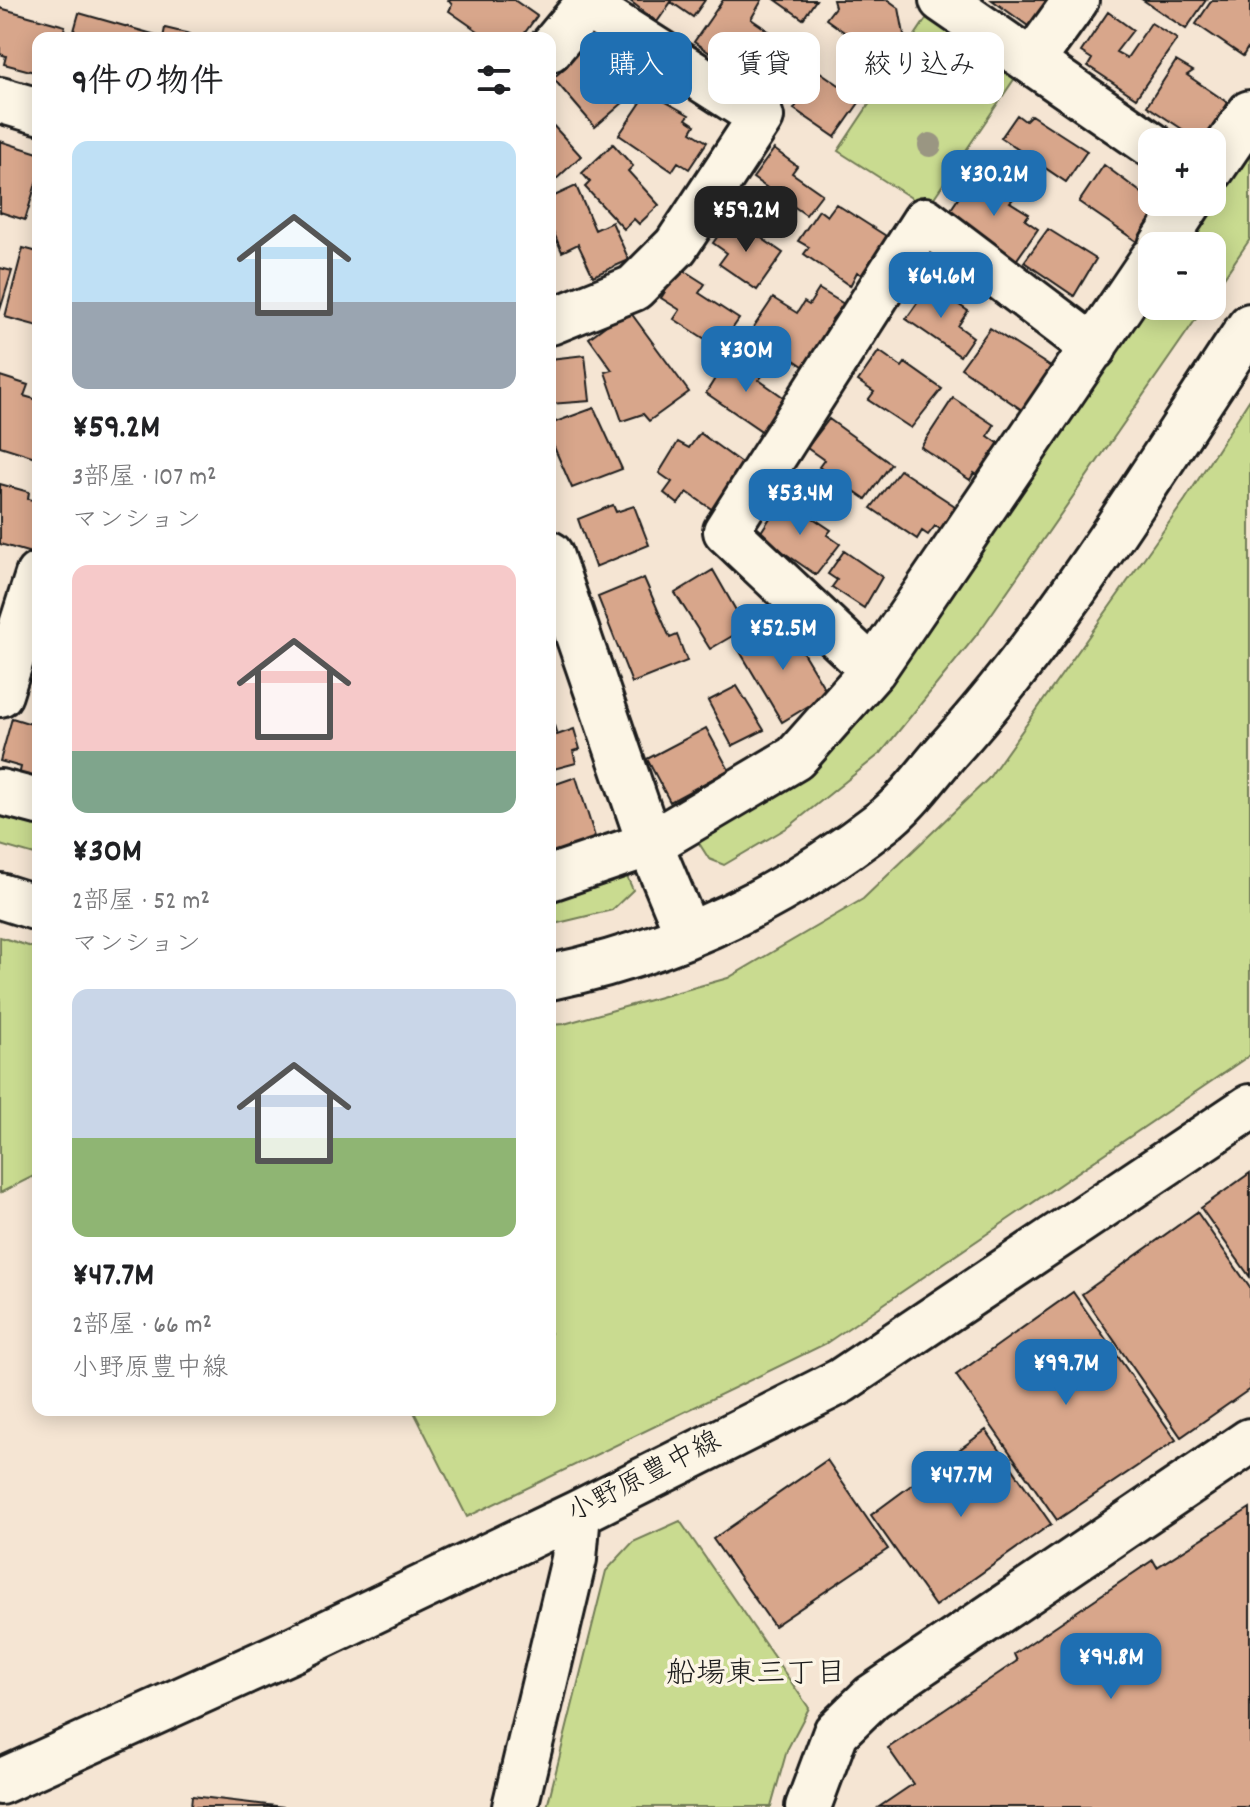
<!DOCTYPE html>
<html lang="ja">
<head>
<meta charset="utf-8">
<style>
	body { margin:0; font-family:Dekko,"Klee One",sans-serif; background:#f2f2f2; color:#202124; height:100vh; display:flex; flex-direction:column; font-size:30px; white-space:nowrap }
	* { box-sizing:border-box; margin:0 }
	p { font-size:26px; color:#757577 }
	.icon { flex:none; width:44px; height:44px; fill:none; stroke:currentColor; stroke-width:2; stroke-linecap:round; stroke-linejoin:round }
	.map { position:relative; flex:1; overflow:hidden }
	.details { position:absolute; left:32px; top:32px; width:524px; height:1384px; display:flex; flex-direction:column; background:#fff; border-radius:16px; box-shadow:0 4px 20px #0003 }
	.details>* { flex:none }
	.banner { position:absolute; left:580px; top:32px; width:550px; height:72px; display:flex; gap:16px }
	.controls { position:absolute; left:1138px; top:128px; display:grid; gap:16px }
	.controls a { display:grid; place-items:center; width:88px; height:88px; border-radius:16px; background:#fff; box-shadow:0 4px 20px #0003; font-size:40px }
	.price { position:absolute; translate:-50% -68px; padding:0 18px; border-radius:16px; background:#1f6fb2; color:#fff; font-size:26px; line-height:52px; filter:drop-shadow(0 2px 4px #0008) }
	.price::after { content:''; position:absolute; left:50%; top:48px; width:24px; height:18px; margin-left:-12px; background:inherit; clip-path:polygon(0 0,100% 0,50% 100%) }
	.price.selected { background:#222; color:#fff }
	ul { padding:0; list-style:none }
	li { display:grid; align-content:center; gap:16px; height:424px; padding:0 40px }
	li span { display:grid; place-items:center; height:248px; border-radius:16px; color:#555 }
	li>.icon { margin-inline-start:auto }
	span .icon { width:144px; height:144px; fill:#fffc; stroke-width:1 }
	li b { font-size:34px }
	h2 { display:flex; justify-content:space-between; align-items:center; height:96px; padding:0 40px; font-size:34px }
	.pill { padding:0 28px; border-radius:16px; background:#fff; box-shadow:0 4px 20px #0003; font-size:28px; line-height:72px }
	.pill.selected { background:#1f6fb2; color:#fff }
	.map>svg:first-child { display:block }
</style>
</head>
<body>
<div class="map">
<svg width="1250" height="1807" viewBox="0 0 1250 1807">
	<rect width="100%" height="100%" fill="#f5e5d3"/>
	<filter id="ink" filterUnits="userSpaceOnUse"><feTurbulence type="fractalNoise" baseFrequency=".0125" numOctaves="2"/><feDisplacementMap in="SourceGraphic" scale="16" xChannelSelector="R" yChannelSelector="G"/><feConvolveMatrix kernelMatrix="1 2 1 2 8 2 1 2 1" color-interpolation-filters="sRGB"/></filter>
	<g filter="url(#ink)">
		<!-- green -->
		<path fill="#c9db90" stroke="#727c56" stroke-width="2" d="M932,10L1021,69L927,208L838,151Z
			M1250,144V239L1212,295V246H1182Z
			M1152,290V306H1205L979,632L881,753L790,826L724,865L709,859L697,840L771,793Z
			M1250,399V1055L825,1344L467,1517L413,1410H550V1025L564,1024L728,978L863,899L988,779L1185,500Z
			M0,812L38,823V856L0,845Z
			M625,872L633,890L612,910L550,925V894Z
			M0,937L38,949V1174L0,1193Z
			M680,1521L809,1708L787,1750L771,1807H547L606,1571L633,1542Z"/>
		<!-- building -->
		<path fill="#d8a68b" stroke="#1c1c1c" stroke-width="2" d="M448,0H514L537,16L521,38H488L449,11L452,5Z
			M629,0H705L693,17L671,2L657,22Z
			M723,0H762L751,19L789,45L759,87L694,42Z
			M776,0H816L803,19Z
			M833,0H888L899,8L906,45L890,48L882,59L826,19L835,7Z
			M992,0H1055L1035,31Z
			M1143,0H1206L1186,29Z
			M1212,0H1250V51L1247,49L1243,56L1196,24Z
			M0,8L65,26L62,38H38V73L4,64L6,56L0,54Z
			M1108,12L1133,30L1116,52L1127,58L1151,23L1177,39L1136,98L1088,66L1092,59L1081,52Z
			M79,13L156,35L155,38H72Z
			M165,28L190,34L189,38H163Z
			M584,47L605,54L608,68L632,95L595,127L553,78L567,66L577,50Z
			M804,61L861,100L835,137L794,109L798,103L778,90L793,69L797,72Z
			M1176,61L1193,71L1187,75L1231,105L1202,142L1147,106Z
			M648,92L689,115L686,119L695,125L691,132L707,142L689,169L678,162L672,171L619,135Z
			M1017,115L1025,121L1031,115L1087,151L1066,182L1001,138Z
			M550,122L581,156L550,185Z
			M0,141L38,153V177L25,220L0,212Z
			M613,144L633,166L628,171L659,205L639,224L634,219L624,229L585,187L590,182L582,173Z
			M774,149L797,166L792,173L822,194L806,215L753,178Z
			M1104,165L1166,211L1142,245L1079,202Z
			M974,175L991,188L995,182L1015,197L1010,202L1029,214L1025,220L1038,229L1015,262L947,215Z
			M576,186L595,230L612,222L629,260L593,276L578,244L562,252L550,224V198Z
			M836,204L894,241L868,279L857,272L850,286L804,254L809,247L798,241L819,210L827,216Z
			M731,217L783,253L757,290L719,264L727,253L713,243Z
			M1048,229L1096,259L1074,296L1024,262Z
			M23,248L38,252V326L5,317Z
			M0,268L12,271L0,310Z
			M680,268L705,284L699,293L739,319L719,348L674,319L680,310L661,298Z
			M930,285L968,311L958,326L973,337L960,356L906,319Z
			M819,289L844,304L832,319L841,325L812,372L751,331L773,298L797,313L804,302L809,305Z
			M628,309L689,392L649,421L643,414L622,421L605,372L612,370L589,338Z
			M990,328L1054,369L1025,412L961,368Z
			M879,351L902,367L905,363L942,389L911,428L868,400L874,392L858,381Z
			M585,355L590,401L550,404V359Z
			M729,356L762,376L759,380L786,399L763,432L706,393Z
			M0,376L28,385L24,396L38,400V458L0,446Z
			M953,398L994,425L988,436L1001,445L979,476L974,473L970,480L921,447Z
			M594,408L622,469L572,488L550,438V424Z
			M829,419L891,464L866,499L819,467L824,460L807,448Z
			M700,433L744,465L713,510L687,492L678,504L664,493L672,482L659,473L678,442L689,448Z
			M900,470L958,508L942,530L935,526L928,535L922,531L917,539L871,508Z
			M0,484L29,492L28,499L38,501V527L31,553L0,544Z
			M783,498L831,530L827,535L840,544L816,575L759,535Z
			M613,505L616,512L634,506L649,545L595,567L578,519Z
			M844,551L882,577L864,608L832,587L837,580L828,574Z
			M713,570L746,628L710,649L675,593Z
			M644,578L670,638L677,635L687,661L632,683L598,597Z
			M784,621L828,694L782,722L739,650Z
			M38,640V684L23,679Z
			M737,686L764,730L732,746L708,701Z
			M12,718L38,726L35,786L18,780L21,767L0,761Z
			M553,722L557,735L574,729L580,749L573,751L576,763L550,770Z
			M706,728L729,770L670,802L647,759Z
			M576,777L597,843L550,858V786Z
			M1250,1173V1277L1201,1208Z
			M1197,1212L1250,1288V1389L1181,1437L1082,1294Z
			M1073,1292L1176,1440L1057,1520L956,1375Z
			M986,1430L1051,1524L935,1606L871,1515Z
			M827,1460L888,1549L774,1626L713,1539Z
			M1250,1508V1807H879L913,1784L888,1748L1017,1661L1014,1654L1153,1560L1157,1567Z
			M192,1796L284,1807H191Z"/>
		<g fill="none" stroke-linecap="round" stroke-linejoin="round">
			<!-- minor casing -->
			<g stroke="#1c1c1c" stroke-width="50">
				<path id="minor" d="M942,0L1152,145
					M550,49L591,0
					M1032,61L1076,0
					M0,100L38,111
					M1212,169L1250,113
					M1161,246L1190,202
					M550,322L634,288L676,246L761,117L587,6
					M550,554L650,844L688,935
					M873,670L726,531L925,220L1094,348
					M0,694L38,575
					M0,792L38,802
					M550,878L650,844L795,758L873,670L1152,260
					M0,896L38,908
					M550,977C672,952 784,898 882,822C907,803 927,774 948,750C1064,622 1154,469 1250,326
					M0,1782L294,1649L578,1513L841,1381L1250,1107
					M515,1807L574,1559L578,1513
					M808,1807L836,1732L872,1697L1250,1441"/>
			</g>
			<!-- minor -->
			<use href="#minor" stroke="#fcf5e5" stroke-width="44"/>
		</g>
		<!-- trees -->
		<circle fill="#9a9682" cx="930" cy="145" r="12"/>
	</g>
	<g text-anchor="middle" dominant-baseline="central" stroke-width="7" stroke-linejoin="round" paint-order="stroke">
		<!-- street labels -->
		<g font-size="28" fill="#1c1c1c" stroke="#fcf5e5">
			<text transform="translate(645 1479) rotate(-27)">小野原豊中線</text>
		</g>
		<!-- neighbourhood labels -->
		<g font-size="30" fill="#1c1c1c" stroke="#fcf5e5">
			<text x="756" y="1676">船場東三丁目</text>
		</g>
	</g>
</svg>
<div class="controls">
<a>+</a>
<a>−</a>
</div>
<b class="price" style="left:994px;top:218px">¥30.2M</b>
<b class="price selected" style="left:746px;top:254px">¥59.2M</b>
<b class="price" style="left:941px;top:320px">¥64.6M</b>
<b class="price" style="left:746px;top:394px">¥30M</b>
<b class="price" style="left:800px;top:537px">¥53.4M</b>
<b class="price" style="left:783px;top:672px">¥52.5M</b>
<b class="price" style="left:1066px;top:1407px">¥99.7M</b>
<b class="price" style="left:961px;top:1519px">¥47.7M</b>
<b class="price" style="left:1111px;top:1701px">¥94.8M</b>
<div class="banner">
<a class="pill selected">購入</a>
<a class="pill">賃貸</a>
<a class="pill">絞り込み</a>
</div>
<section class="details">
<h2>9件の物件<svg class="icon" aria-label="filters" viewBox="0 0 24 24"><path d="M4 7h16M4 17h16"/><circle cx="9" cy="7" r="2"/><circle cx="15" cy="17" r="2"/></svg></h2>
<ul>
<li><span style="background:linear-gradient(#bfe0f5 65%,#9aa5b1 0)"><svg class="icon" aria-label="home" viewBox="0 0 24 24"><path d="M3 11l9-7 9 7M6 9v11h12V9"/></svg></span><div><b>¥59.2M</b><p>3部屋 · 107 m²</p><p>マンション</p></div></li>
<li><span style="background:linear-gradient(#f6c9c9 75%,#7fa58c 0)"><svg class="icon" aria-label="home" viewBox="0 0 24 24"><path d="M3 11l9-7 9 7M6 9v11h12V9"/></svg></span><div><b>¥30M</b><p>2部屋 · 52 m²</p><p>マンション</p></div></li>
<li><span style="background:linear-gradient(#c9d6e8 60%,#8fb573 0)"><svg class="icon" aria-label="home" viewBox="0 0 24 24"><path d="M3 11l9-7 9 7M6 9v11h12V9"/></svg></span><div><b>¥47.7M</b><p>2部屋 · 66 m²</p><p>小野原豊中線</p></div></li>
</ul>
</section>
</div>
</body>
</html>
